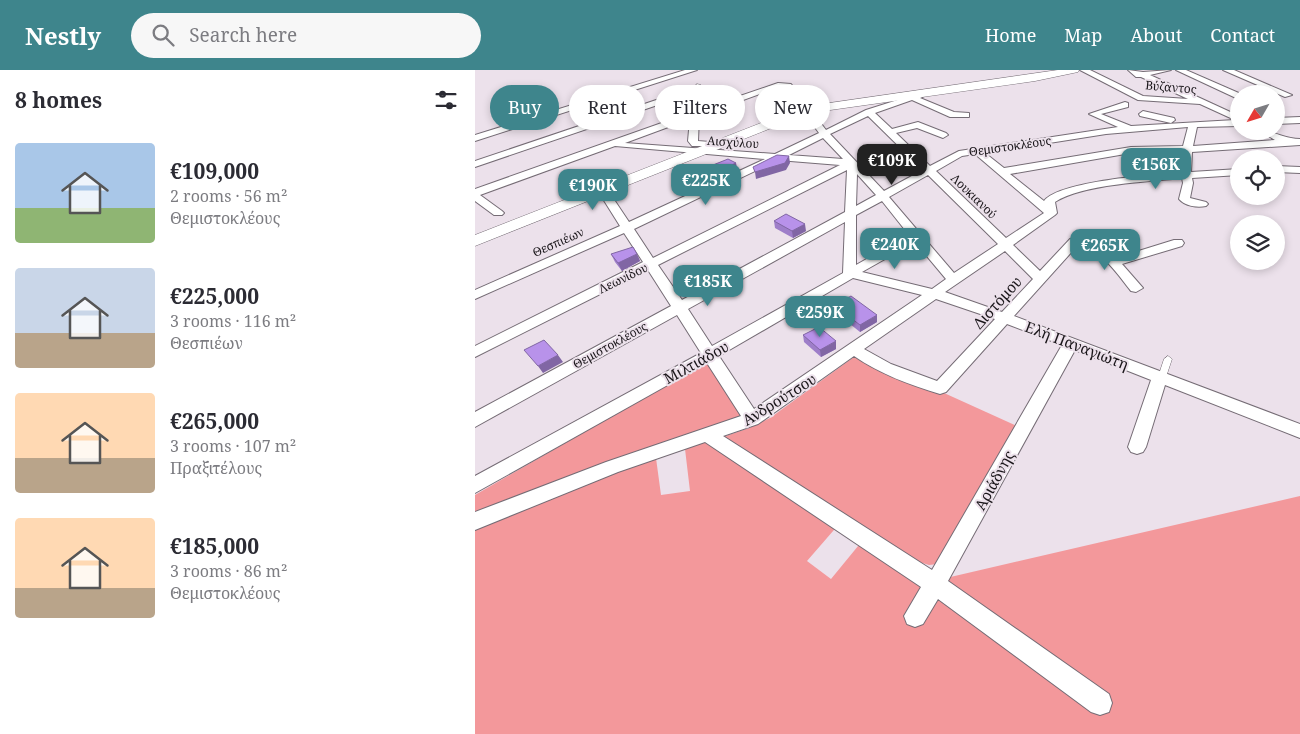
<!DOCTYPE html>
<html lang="en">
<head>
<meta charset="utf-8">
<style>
	body { margin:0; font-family:"Noto Serif",serif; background:#f7f7f7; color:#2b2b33; height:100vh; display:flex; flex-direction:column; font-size:19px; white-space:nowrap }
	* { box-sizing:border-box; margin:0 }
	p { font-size:16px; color:#7c7c81 }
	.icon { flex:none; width:28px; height:28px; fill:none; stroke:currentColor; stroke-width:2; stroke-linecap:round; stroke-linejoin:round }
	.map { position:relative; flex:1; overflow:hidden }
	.details { display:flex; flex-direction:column; background:#fff; width:475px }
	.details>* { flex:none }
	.top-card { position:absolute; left:15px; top:15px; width:475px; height:45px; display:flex; gap:10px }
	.needle { width:32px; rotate:231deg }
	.buttons { position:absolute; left:755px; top:15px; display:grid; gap:10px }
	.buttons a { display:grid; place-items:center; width:55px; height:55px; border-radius:50%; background:#fff; box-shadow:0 2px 8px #0003; font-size:25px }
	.price { position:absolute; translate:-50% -42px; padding:0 11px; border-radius:10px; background:#3e858c; color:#fff; font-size:16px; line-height:32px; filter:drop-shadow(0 1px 2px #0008) }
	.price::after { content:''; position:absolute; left:50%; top:30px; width:15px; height:11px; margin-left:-8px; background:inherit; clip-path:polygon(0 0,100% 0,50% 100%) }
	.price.active { background:#222; color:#fff }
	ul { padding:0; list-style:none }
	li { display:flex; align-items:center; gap:15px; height:125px; padding:0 15px }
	li span { display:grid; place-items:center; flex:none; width:140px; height:100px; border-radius:5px; color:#555 }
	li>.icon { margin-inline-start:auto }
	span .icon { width:60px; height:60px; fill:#fffc; stroke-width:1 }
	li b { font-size:21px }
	h2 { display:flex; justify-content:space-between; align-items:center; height:60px; padding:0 15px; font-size:21px }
	.tag { padding:0 18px; border-radius:22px; background:#fff; box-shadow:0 2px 8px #0003; font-size:18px; line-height:45px }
	.tag.active { background:#3e858c; color:#fff }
	header { display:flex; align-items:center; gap:30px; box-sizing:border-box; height:70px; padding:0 25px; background:#3e858c; color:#fff }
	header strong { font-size:24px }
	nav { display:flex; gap:28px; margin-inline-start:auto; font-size:18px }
	.search { width:350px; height:45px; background:#f7f7f7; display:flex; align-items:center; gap:12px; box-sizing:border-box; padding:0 18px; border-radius:28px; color:#7c7c81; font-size:19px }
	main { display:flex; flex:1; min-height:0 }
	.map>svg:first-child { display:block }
</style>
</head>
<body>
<header>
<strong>Nestly</strong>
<div class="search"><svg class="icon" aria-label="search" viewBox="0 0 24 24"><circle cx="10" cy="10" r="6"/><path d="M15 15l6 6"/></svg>Search here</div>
<nav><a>Home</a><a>Map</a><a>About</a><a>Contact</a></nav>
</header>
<main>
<section class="details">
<h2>8 homes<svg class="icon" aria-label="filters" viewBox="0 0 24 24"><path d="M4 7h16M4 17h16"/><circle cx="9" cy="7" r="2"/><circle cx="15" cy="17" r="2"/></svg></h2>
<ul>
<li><span style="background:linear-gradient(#a9c7e8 65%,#8fb573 0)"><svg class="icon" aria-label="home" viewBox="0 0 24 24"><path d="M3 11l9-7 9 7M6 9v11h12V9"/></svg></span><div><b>€109,000</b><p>2 rooms · 56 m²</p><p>Θεμιστοκλέους</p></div></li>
<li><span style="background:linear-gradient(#c9d6e8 65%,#b9a48a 0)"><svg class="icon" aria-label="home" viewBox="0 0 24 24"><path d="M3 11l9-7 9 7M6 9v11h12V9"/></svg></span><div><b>€225,000</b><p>3 rooms · 116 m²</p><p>Θεσπιέων</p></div></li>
<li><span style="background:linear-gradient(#ffd9b3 65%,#b9a48a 0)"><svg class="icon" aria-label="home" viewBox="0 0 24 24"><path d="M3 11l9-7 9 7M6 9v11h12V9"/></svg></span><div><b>€265,000</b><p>3 rooms · 107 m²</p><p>Πραξιτέλους</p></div></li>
<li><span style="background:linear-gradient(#ffd9b3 70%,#b9a48a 0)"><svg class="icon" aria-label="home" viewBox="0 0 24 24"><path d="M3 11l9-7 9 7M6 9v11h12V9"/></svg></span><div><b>€185,000</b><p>3 rooms · 86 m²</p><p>Θεμιστοκλέους</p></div></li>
</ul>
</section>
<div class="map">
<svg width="825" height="664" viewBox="0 0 825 664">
	<rect width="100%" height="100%" fill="#ece1eb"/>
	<!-- green -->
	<path fill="#f3989b" d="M383,284L544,357L463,494L454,495L428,487L248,367L274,358L295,348Z
		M234,290L268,348L0,445V425Z
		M231,372L365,453L332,491L356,509L388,470L454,512L825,426V664H0V458L131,405L181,388L186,425L215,421L210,379Z"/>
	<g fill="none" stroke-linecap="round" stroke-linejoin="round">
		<!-- lane casing -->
		<g stroke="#756c75" stroke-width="1">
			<path id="lane" d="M222,14L226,15L219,24H215Z
				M693,286L697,289L691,307L690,309H684L683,307L689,289Z"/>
		</g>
		<!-- street casing -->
		<g stroke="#756c75" stroke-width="2">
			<path id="street" d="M210,0H222L0,71V65Z
				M605,0H615L668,26L713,29L666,7H661L653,0L668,2L696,0L675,5L764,46V56L722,57L718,76L800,70L785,61C801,61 808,69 825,69V75L717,82L716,102L764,99V105L717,108L718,113L715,128L731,132L733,134L731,136C722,138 710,136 704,129L708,113L707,108C673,112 607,114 580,132L582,143L580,145L538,175L565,201L595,169C612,165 629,176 641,188L699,170H707L709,173L707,176L647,194L668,218L661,222L656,221C643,205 625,177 602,176L539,246L825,354V368L690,315L671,377L668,382L662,384L656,382L653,377L676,310L600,280L473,511L634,624L637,633L634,642L625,645L616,642L463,529L448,554L440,557L432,554L429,546L446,517L230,372L143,402L0,460V442L131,392L266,346L232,293L0,423V406L226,283L202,245L0,357V342L196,236L173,200L0,287V276L168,192L149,163L0,229V220L145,156L123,121L124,119H132L154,152L290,89L140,76L5,125L27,141L29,143L27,145H19L0,131V119L215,43L217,26L212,25L0,97V91L208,21L224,22V40L303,13L316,14L351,60L391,40L451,21L455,23L445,28L479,42L494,43V47H475L437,30L400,43L417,59L443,52L471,63L473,65L468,68L442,58L421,63L455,96L484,81L643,57L614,44L650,32L653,33V37L626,44L656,56L760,50L725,34L663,30ZM304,17L311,18L344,63L300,84L150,73L215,49L213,71L217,76H235V72L223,71L224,46ZM393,46L448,100L409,121L355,64ZM713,57L708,76L656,77L529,98L510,83L631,64ZM348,68L368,89L314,85ZM707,82L706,102C678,105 584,111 569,131L535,104L656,83ZM500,84L569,143L531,168L461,101L487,86ZM303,90L365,95L178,188L159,159ZM372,100L370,142L207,230L183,195ZM382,104L401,125L381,136ZM453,105L523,174L479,203L414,127ZM407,131L434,165L381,195V145ZM370,152L368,203L237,276L213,239ZM440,172L471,209L457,219L387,202ZM530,181L558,209L527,242L470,222ZM378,208L447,225L279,339L244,286ZM461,229L520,249L462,311L416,294L389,279ZM532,254L587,275L457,500L248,366L283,354L379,286C405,304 435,315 465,324L471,322Z
				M701,0H711L766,24H764V28H761Z
				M748,0H759L817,25L810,27Z
				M668,41L699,48L700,50L696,53L665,46L664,44Z
				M825,47V53L801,54V48Z
				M801,96L825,97V103L801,102Z"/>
		</g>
		<!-- secondary casing -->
		<g stroke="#756c75" stroke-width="1">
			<path id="secondary" d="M583,0H604L603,2L560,11L334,43L0,176V165L327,37Z"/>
		</g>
		<!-- lane -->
		<use href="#lane" fill="#fff" fill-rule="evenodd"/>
		<!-- street -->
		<use href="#street" fill="#fff" fill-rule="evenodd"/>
		<!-- secondary -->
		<use href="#secondary" fill="#fff" fill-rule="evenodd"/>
	</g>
	<!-- wall -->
	<path fill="#9e7ec9" d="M261,93L262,100L248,107L239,102L238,95Z
		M299,151L331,161L318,168L300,158Z
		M136,184H162L165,191L147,201L140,192Z
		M359,235L402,252L385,262L360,242Z
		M328,265L361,279L346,287L329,272Z"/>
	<!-- shaded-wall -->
	<path fill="#8166a4" d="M314,86L315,93L311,100L281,109L280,102Z
		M261,93L262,100L248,107L246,100Z
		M330,154L331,161L318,168L317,161Z
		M162,184L165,191L147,201L143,193Z
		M402,245V252L385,262V255Z
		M361,271V279L346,287L345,280Z
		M83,285L88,292L68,303L63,296Z"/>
	<!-- building -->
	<path fill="#b892ea" stroke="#8166a4" d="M302,85L314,86L310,93L280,102L278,97Z
		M253,89L261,93L246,100L238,95Z
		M311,144L330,154L317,161L299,151Z
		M158,177L162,184L143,193L136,184Z
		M376,226L402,245L385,255L359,235Z
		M344,257L361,271L345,280L328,265Z
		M69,270L83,285L63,296L49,280Z"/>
	<g text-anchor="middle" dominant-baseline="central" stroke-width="4" stroke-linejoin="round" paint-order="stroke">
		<!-- far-street labels -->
		<g font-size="12" fill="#1a161a" stroke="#ece1eb">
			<text transform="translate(696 17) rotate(5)">Βύζαντος</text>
			<text transform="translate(258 72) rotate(4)">Αισχύλου</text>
			<text transform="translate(535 76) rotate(-8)">Θεμιστοκλέους</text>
			<text transform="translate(499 126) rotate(44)">Λουκιανού</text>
			<text transform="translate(83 172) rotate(-24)">Θεσπιέων</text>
			<text transform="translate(148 208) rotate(-26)">Λεωνίδου</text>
			<text transform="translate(135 275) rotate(-29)">Θεμιστοκλέους</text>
		</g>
		<!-- street labels -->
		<g font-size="15" fill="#1a161a" stroke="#ece1eb">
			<text transform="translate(522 232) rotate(-48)">Διστόμου</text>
			<text transform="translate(602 275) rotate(21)">Ελή Παναγιώτη</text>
			<text transform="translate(221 292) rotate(-29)">Μιλτιάδου</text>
			<text transform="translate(304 329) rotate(-32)">Ανδρούτσου</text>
			<text transform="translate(519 410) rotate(-61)">Αριάδνης</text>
		</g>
	</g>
</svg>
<div class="buttons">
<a><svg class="needle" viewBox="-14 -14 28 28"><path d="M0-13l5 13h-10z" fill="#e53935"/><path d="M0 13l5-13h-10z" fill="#7c7c81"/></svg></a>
<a><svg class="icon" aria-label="locate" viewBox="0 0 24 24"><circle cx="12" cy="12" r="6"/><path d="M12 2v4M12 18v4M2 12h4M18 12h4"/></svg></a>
<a><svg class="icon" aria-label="layers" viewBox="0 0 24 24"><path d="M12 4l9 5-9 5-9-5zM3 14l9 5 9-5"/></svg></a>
</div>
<b class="price active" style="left:417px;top:116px">€109K</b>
<b class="price" style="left:681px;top:120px">€156K</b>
<b class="price" style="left:231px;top:136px">€225K</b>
<b class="price" style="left:118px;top:141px">€190K</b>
<b class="price" style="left:420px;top:200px">€240K</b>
<b class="price" style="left:630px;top:201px">€265K</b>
<b class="price" style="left:233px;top:237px">€185K</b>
<b class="price" style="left:345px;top:268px">€259K</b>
<div class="top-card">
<a class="tag active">Buy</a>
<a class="tag">Rent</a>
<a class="tag">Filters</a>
<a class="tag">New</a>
</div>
</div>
</main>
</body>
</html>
